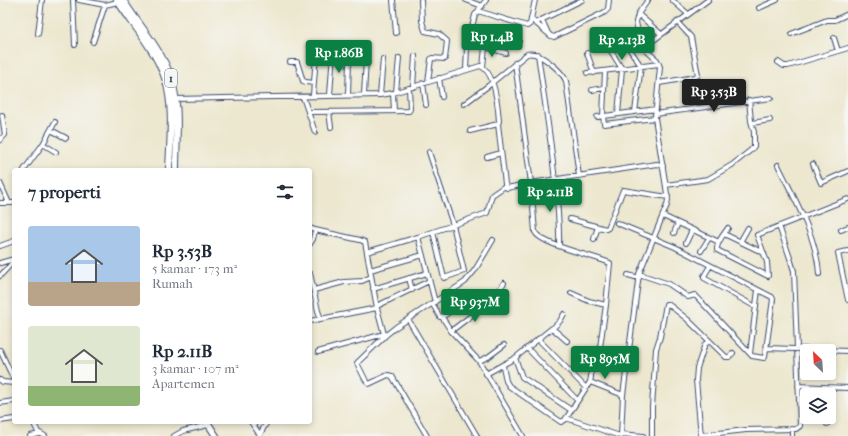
<!DOCTYPE html>
<html lang="id">
<head>
<meta charset="utf-8">
<style>
	body { margin:0; font-family:"IM FELL French Canon",serif; background:#f6f6f7; color:#1f2937; height:100vh; display:flex; flex-direction:column; font-size:15px; white-space:nowrap }
	* { box-sizing:border-box; margin:0 }
	p { font-size:13px; color:#747a83 }
	.icon { flex:none; width:22px; height:22px; fill:none; stroke:currentColor; stroke-width:2; stroke-linecap:round; stroke-linejoin:round }
	.map { position:relative; flex:1; overflow:hidden }
	.side { position:absolute; left:12px; top:168px; width:300px; height:256px; display:flex; flex-direction:column; background:#fff; border-radius:4px; box-shadow:0 2px 6px #0003 }
	.side>* { flex:none }
	.needle { width:26px; rotate:335deg }
	.buttons { position:absolute; left:800px; top:344px; display:grid; gap:8px }
	.buttons a { display:grid; place-items:center; width:36px; height:36px; border-radius:4px; background:#fff; box-shadow:0 2px 6px #0003; font-size:20px }
	.price { position:absolute; translate:-50% -34px; padding:0 9px; border-radius:4px; background:#0b8043; color:#fff; font-size:13px; line-height:26px; filter:drop-shadow(0 1px 2px #0008) }
	.price::after { content:''; position:absolute; left:50%; top:24px; width:12px; height:9px; margin-left:-6px; background:inherit; clip-path:polygon(0 0,100% 0,50% 100%) }
	.price.active { background:#222; color:#fff }
	ul { padding:0; list-style:none }
	li { display:flex; align-items:center; gap:12px; height:100px; padding:0 16px }
	li span { display:grid; place-items:center; flex:none; width:112px; height:80px; border-radius:4px; color:#555 }
	li>.icon { margin-inline-start:auto }
	span .icon { width:48px; height:48px; fill:#fffc; stroke-width:1 }
	li b { font-size:17px }
	h2 { display:flex; justify-content:space-between; align-items:center; height:48px; padding:0 16px; font-size:17px }
	.map>svg:first-child { display:block }
</style>
</head>
<body>
<div class="map">
<svg width="848" height="436" viewBox="0 0 848 436">
	<rect width="100%" height="100%" fill="#f6f6f2"/>
	<filter id="ink" filterUnits="userSpaceOnUse"><feTurbulence type="fractalNoise" baseFrequency=".025" numOctaves="2"/><feDisplacementMap in="SourceGraphic" scale="8" xChannelSelector="R" yChannelSelector="G"/><feConvolveMatrix kernelMatrix="1 2 1 2 8 2 1 2 1" color-interpolation-filters="sRGB"/></filter>
	<filter id="wash" filterUnits="userSpaceOnUse"><feTurbulence type="fractalNoise" baseFrequency=".012" numOctaves="4" result="noise"/><feDisplacementMap in="SourceGraphic" scale="16" xChannelSelector="R" yChannelSelector="G"/><feGaussianBlur stdDeviation="0.9" result="paint"/><feColorMatrix in="noise" values="0 0 0 0 0 0 0 0 0 0 0 0 0 0 0 0 0 1.4 0 .05"/><feComposite in="paint" operator="in"/></filter>
	<g filter="url(#wash)">
		<rect width="100%" height="100%" fill="#ece7ce"/>
	</g>
	<g filter="url(#ink)">
		<g fill="none" stroke-linecap="round" stroke-linejoin="round">
			<!-- minor casing -->
			<g stroke="#3a4b6f" stroke-width="6">
				<path id="minor" d="M73,0L75,45
					M79,0L105,5L118,2
					M393,0L396,33
					M421,0L422,21L425,31L439,34L447,41L445,59L432,58L431,59L428,82
					M466,0L482,6
					M672,0L688,14
					M759,8L777,0
					M478,11L527,26L530,24L535,0
					M638,14L661,34
					M531,19L551,36L554,37L605,12L608,9L609,0
					M542,20L548,33
					M535,23L582,0
					M473,27L519,41
					M38,34L42,0
					M791,34L827,20H835L848,14
					M620,35L641,66L635,112
					M834,38L838,51
					M93,42L105,5
					M469,42L506,53
					M606,43L622,69L618,114
					M643,48L708,0
					M587,53L594,73
					M538,54C543,91 549,127 553,163C556,191 560,218 559,246
					M290,62H297L303,81L306,82L314,83
					M778,62L784,66H788L848,48
					M515,63L531,183L535,232C541,245 595,256 610,263L606,305L599,354L627,365
					M483,67L485,47
					M466,70L467,47L475,15L486,0
					M605,71L603,116L604,124L655,118
					M587,73L659,64
					M439,78L442,97
					M423,83L426,105
					M659,83L695,77L698,75L691,37L677,22
					M413,87L415,56
					M592,90L604,88
					M396,92L399,58
					M393,93L394,111
					M313,95L316,56
					M330,95L333,52
					M348,95L349,60
					M364,95L366,59
					M380,95L383,59
					M303,97L315,132
					M175,99L380,95L393,93L480,66C495,71 498,107 499,121L498,124L470,131
					M464,104L488,86L527,54C538,50 562,71 566,81L579,176
					M308,112L409,111L410,109L409,88
					M329,112L331,127
					M655,114L771,98
					M597,117L656,109
					M752,123L770,120
					M498,124L505,184L507,188L531,183L657,164L663,166
					M51,130L66,138
					M0,140L5,135L2,115
					M43,144L56,152
					M429,152L453,225L487,213L492,195L505,186
					M487,157L501,153
					M813,164L821,183L848,171
					M778,165C794,198 817,237 819,274
					M24,170L43,144L55,122
					M0,183L9,203
					M666,185L708,179L732,165L751,150L754,146V132L751,121L749,100
					M0,203H14
					M663,216L719,242
					M570,219L606,229L608,228L623,190L668,197
					M617,223L675,247L772,297L773,299L765,357L764,358L752,356L695,295L688,297L669,284L639,274
					M310,228L315,230L360,240L365,242L377,308L384,334L386,335
					M728,228C724,234 716,243 717,250L768,276L767,262L757,235L848,199
					M841,230L848,227
					M433,232L444,278L464,271L453,225L418,237L435,302
					M674,233L678,223
					M724,234L764,253
					M594,239L598,227
					M740,242L748,228
					M686,243L692,230
					M310,244L313,239L315,230
					M0,246L14,241
					M701,251L709,238
					M848,251L838,253L848,300
					M367,252L418,237
					M0,263L14,259
					M710,266L704,276V278L756,307
					M370,270L423,255
					M310,273L318,311L321,319
					M628,275L639,278
					M0,276L14,261
					M409,278L412,290
					M373,289L427,273
					M314,290L344,282L362,281L371,277
					M571,293L589,301L606,305
					M432,303L440,317H442L477,293
					M488,303L493,310L505,294
					M377,306L429,281
					M442,317L451,331L479,361L523,436
					M408,319L477,436
					M310,321L377,308
					M553,328L560,321L564,314
					M451,331L488,303L504,283
					M538,339L586,388
					M527,348L577,400
					M767,348L848,351
					M0,350L14,380
					M318,352L384,334
					M750,353L758,290
					M515,358L522,377L571,410
					M479,361L488,357L504,345
					M591,362V377L590,382L623,395
					M503,366L506,381L509,386L561,422L565,420L590,382
					M486,374L515,358L552,328L567,341
					M0,380L3,382L14,383
					M798,386L848,388
					M826,388L827,395
					M0,403L14,401
					M566,418L620,436
					M0,421L14,419
					M33,422L38,432L45,436
					M251,422L260,435
					M827,424V417
					M621,434L643,436
					M701,435L746,430L796,429L800,426L794,271L790,258L779,226
					M30,436L40,434
					M174,436L183,431L208,425
					M259,436L267,422
					M427,436L392,376L388,375L369,384L365,379L357,363L386,335L396,327L465,282L475,270L493,240
					M621,436L623,395L639,274L667,205L668,200L655,118L660,67L657,60L641,46L636,22L638,14L648,0
					M652,436V407L656,349L660,337L666,304H668L687,319L726,357H729L733,353
					M701,436L696,380L697,368L705,344L710,341
					M792,436V429"/>
			</g>
			<!-- highway casing -->
			<g stroke="#3a4b6f" stroke-width="8">
				<path id="highway" d="M117,0C133,25 158,53 166,81C174,109 170,141 169,170
					M123,0C137,23 157,44 168,70C181,100 176,137 176,170
					M207,422L216,436"/>
			</g>
			<!-- minor -->
			<use href="#minor" stroke="#fff" stroke-width="4"/>
			<!-- highway -->
			<use href="#highway" stroke="#fff" stroke-width="6"/>
		</g>
	</g>
	<g text-anchor="middle" dominant-baseline="central" stroke-width="3" stroke-linejoin="round" paint-order="stroke">
		<!-- shield labels -->
		<rect fill="#f6f6f2" stroke="#5d6b8a" stroke-width="1" x="165" y="69" width="12" height="18" rx="3"/>
		<g font-size="11" font-weight="bold" fill="#1b2f5e">
			<text x="171" y="78">1</text>
		</g>
	</g>
</svg>
<div class="buttons">
<a><svg class="needle" viewBox="-14 -14 28 28"><path d="M0-13l5 13h-10z" fill="#e53935"/><path d="M0 13l5-13h-10z" fill="#747a83"/></svg></a>
<a><svg class="icon" aria-label="layers" viewBox="0 0 24 24"><path d="M12 4l9 5-9 5-9-5zM3 14l9 5 9-5"/></svg></a>
</div>
<b class="price" style="left:492px;top:58px">Rp 1.4B</b>
<b class="price" style="left:622px;top:61px">Rp 2.13B</b>
<b class="price" style="left:339px;top:74px">Rp 1.86B</b>
<b class="price active" style="left:714px;top:113px">Rp 3.53B</b>
<b class="price" style="left:550px;top:213px">Rp 2.11B</b>
<b class="price" style="left:475px;top:323px">Rp 937M</b>
<b class="price" style="left:605px;top:380px">Rp 895M</b>
<section class="side">
<h2>7 properti<svg class="icon" aria-label="filters" viewBox="0 0 24 24"><path d="M4 7h16M4 17h16"/><circle cx="9" cy="7" r="2"/><circle cx="15" cy="17" r="2"/></svg></h2>
<ul>
<li><span style="background:linear-gradient(#a9c7e8 70%,#b9a48a 0)"><svg class="icon" aria-label="home" viewBox="0 0 24 24"><path d="M3 11l9-7 9 7M6 9v11h12V9"/></svg></span><div><b>Rp 3.53B</b><p>5 kamar · 173 m²</p><p>Rumah</p></div></li>
<li><span style="background:linear-gradient(#dfe7d0 75%,#8fb573 0)"><svg class="icon" aria-label="home" viewBox="0 0 24 24"><path d="M3 11l9-7 9 7M6 9v11h12V9"/></svg></span><div><b>Rp 2.11B</b><p>3 kamar · 107 m²</p><p>Apartemen</p></div></li>
</ul>
</section>
</div>
</body>
</html>
